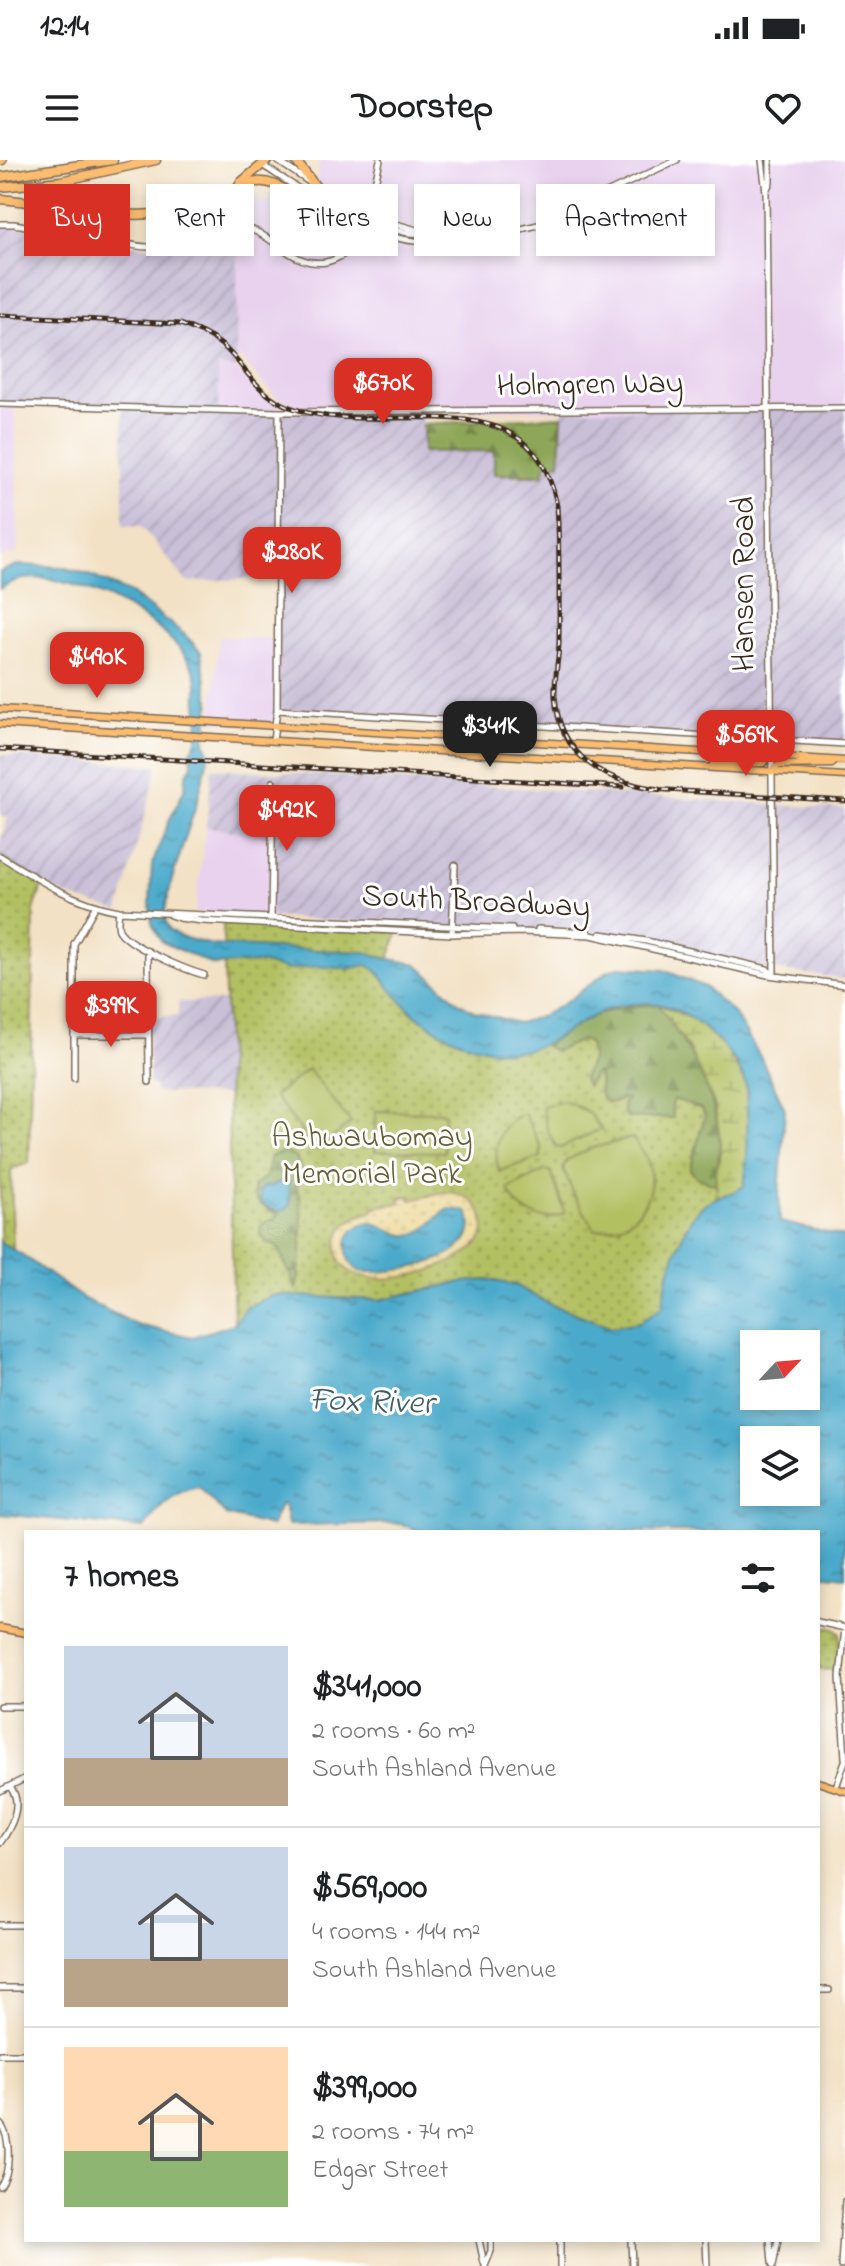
<!DOCTYPE html>
<html lang="en">
<head>
<meta charset="utf-8">
<style>
	body { margin:0; font-family:"Indie Flower",sans-serif; background:#f2f2f2; color:#202124; height:100vh; display:flex; flex-direction:column; font-size:30px; white-space:nowrap }
	* { box-sizing:border-box; margin:0 }
	p { font-size:26px; color:#757577 }
	.icon { flex:none; width:44px; height:44px; fill:none; stroke:currentColor; stroke-width:2; stroke-linecap:round; stroke-linejoin:round }
	.map { position:relative; flex:1; overflow:hidden }
	.drawer { position:absolute; left:24px; top:1370px; width:796px; height:712px; display:flex; flex-direction:column; background:#fff; border-radius:0px; box-shadow:0 4px 12px #0003 }
	.drawer>* { flex:none }
	.guide { position:absolute; left:24px; top:24px; width:798px; height:72px; display:flex; gap:16px }
	.needle { width:52px; rotate:64deg }
	.tools { position:absolute; left:740px; top:1170px; display:grid; gap:16px }
	.tools a { display:grid; place-items:center; width:80px; height:80px; border-radius:0px; background:#fff; box-shadow:0 4px 12px #0003; font-size:40px }
	.price { position:absolute; translate:-50% -68px; padding:0 18px; border-radius:16px; background:#d93025; color:#fff; font-size:26px; line-height:52px; filter:drop-shadow(0 2px 4px #0008) }
	.price::after { content:''; position:absolute; left:50%; top:48px; width:24px; height:18px; margin-left:-12px; background:inherit; clip-path:polygon(0 0,100% 0,50% 100%) }
	.price.on { background:#222; color:#fff }
	ul { padding:0; list-style:none }
	li { display:flex; align-items:center; gap:24px; height:200px; padding:0 40px }
	li+li { border-top:2px solid #e0e0e0 }
	li span { display:grid; place-items:center; flex:none; width:224px; height:160px; border-radius:0px; color:#555 }
	li>.icon { margin-inline-start:auto }
	span .icon { width:96px; height:96px; fill:#fffc; stroke-width:1 }
	li b { font-size:34px }
	h2 { display:flex; justify-content:space-between; align-items:center; height:96px; padding:0 40px; font-size:34px }
	.tag { padding:0 28px; border-radius:0px; background:#fff; box-shadow:0 4px 12px #0003; font-size:28px; line-height:72px }
	.tag.on { background:#d93025; color:#fff }
	.status { display:flex; justify-content:space-between; align-items:center; height:56px; padding:0 40px; background:#fff; direction:ltr }
	.status svg { height:22px; fill:currentColor }
	header { display:flex; justify-content:space-between; align-items:center; height:104px; padding:0 40px; background:#fff; font-size:36px; font-weight:700 }
	.map>svg:first-child { display:block }
</style>
</head>
<body>
<div class="status"><b>12:14</b><svg viewBox="0 0 49 12"><path d="M0 12V9h3v3zM5 12V6h3v6zM10 12V3h3v9zM15 12V0h3v12zM26 1h20v11H26zM47 4h2v5h-2z"/></svg></div>
<header><svg class="icon" aria-label="menu" viewBox="0 0 24 24"><path d="M4 6h16M4 12h16M4 18h16"/></svg>Doorstep<svg class="icon" aria-label="heart" viewBox="0 0 24 24"><path d="M12 20l-8-8c-3-5 5-10 8-4 3-6 11-1 8 4z"/></svg></header>
<div class="map">
<svg width="845" height="2106" viewBox="0 0 845 2106">
	<defs>
		<pattern id="industrial-furrows" width="10" height="10" patternUnits="userSpaceOnUse" patternTransform="scale(2)"><rect width="10" height="10" fill="#c9bfd7"/><path d="M-1 1l2-2M0 10L10 0M9 11l2-2" fill="none" stroke="#aea4b8"/></pattern>
		<pattern id="grass-dots" width="8" height="8" patternUnits="userSpaceOnUse" patternTransform="scale(2)"><rect width="8" height="8" fill="#b3c062"/><path d="M2 2h.1M6 6h.1" fill="none" stroke="#939c50" stroke-width="1.8" stroke-linecap="round"/></pattern>
		<pattern id="forest-firs" width="22" height="20" patternUnits="userSpaceOnUse" patternTransform="scale(2)"><rect width="22" height="20" fill="#8ea658"/><path d="M5 1l3.5 6h-7zM16 11l3.5 6h-7z" fill="#758748"/></pattern>
		<pattern id="wetland-marsh" width="20" height="14" patternUnits="userSpaceOnUse" patternTransform="scale(2)"><rect width="20" height="14" fill="#b3c062"/><path d="M1 5h8M5 5V1M11 12h8M15 12V8" fill="none" stroke="#939c50"/></pattern>
		<pattern id="sand-dots" width="8" height="8" patternUnits="userSpaceOnUse" patternTransform="scale(2)"><rect width="8" height="8" fill="#eeda9e"/><path d="M2 2h.1M6 6h.1" fill="none" stroke="#cdbb88" stroke-width="1.8" stroke-linecap="round"/></pattern>
		<pattern id="water-ripples" width="26" height="14" patternUnits="userSpaceOnUse" patternTransform="scale(2)"><rect width="26" height="14" fill="#4caacb"/><path d="M2 4q2-2 4 0t4 0M15 11q2-2 4 0t4 0" fill="none" stroke="#408ba4"/></pattern>
	</defs>
	<rect width="100%" height="100%" fill="#fff"/>
	<filter id="ink" filterUnits="userSpaceOnUse"><feTurbulence type="fractalNoise" baseFrequency=".0125" numOctaves="2"/><feDisplacementMap in="SourceGraphic" scale="16" xChannelSelector="R" yChannelSelector="G"/><feConvolveMatrix kernelMatrix="1 2 1 2 8 2 1 2 1" color-interpolation-filters="sRGB"/></filter>
	<filter id="wash" filterUnits="userSpaceOnUse"><feTurbulence type="fractalNoise" baseFrequency=".006" numOctaves="4" result="noise"/><feDisplacementMap in="SourceGraphic" scale="32" xChannelSelector="R" yChannelSelector="G"/><feGaussianBlur stdDeviation="1.8" result="paint"/><feColorMatrix in="noise" values="0 0 0 0 0 0 0 0 0 0 0 0 0 0 0 0 0 1.4 0 .05"/><feComposite in="paint" operator="in"/></filter>
	<g filter="url(#wash)">
		<rect width="100%" height="100%" fill="#f2e1c4"/>
		<!-- built -->
		<path fill="#e8d2ee" d="M320,0H845V248L310,252L276,237L236,194L238,66H224L219,56L242,44L292,38L324,45L381,72L428,82L438,78L368,56L316,27Z
			M218,206L236,208L265,238L293,252H218Z
			M0,244H15L18,392L0,398Z
			M219,477L278,479L276,566L212,562Z
			M206,667L272,677L271,757L195,753Z"/>
		<!-- industrial -->
		<path fill="url(#industrial-furrows)" d="M0,64L149,87L216,68L238,66L236,208L218,206L219,251L423,252V292L495,291V314L560,303L562,250L845,248V584L277,550L278,417L187,422L141,366L123,365V248L0,244Z
			M0,595L158,606L119,751L64,735L0,696V683L8,657L0,655Z
			M212,608L845,649V819L767,809L628,777L566,769L492,770L271,757L272,677L206,667Z
			M225,841L227,935L155,932V925L149,924L148,857L178,856V842Z"/>
		<!-- grass -->
		<path fill="url(#grass-dots)" stroke="#777540" stroke-width="2" d="M0,696L43,723L34,750L29,1003L11,1009L13,1089L0,1082Z
			M223,762L398,771L389,799L377,811L412,853L446,875L580,861L617,846L658,844L697,861L744,1026C730,1031 715,1036 704,1045C682,1064 665,1118 663,1146L640,1162L612,1167L547,1143L515,1125L489,1120L462,1122L379,1140L274,1135L246,1147L234,1164Z
			M818,1465L835,1469L840,1474L838,1509L818,1510Z"/>
		<!-- forest -->
		<path fill="url(#forest-firs)" stroke="#64683b" stroke-width="2" d="M562,256L560,303H546L543,315L494,314V291L423,292V264Z
			M658,844C686,885 713,925 719,975C722,993 715,1008 717,1025L696,1017L690,1009L705,956L702,949L674,939L672,945L673,958H628L623,952V943L627,939L620,938L619,941L607,943L600,936L599,914L595,913L587,926L583,919L592,897L589,884L582,880L555,891L545,886C589,854 603,848 658,844Z
			M284,992L296,997L300,1007L296,1028C306,1042 301,1111 296,1129L278,1087L266,1082L260,1073L261,1064L275,1059L277,1055C267,1046 252,1045 253,1027L266,1016L271,996Z"/>
		<!-- wetland -->
		<path fill="url(#wetland-marsh)" stroke="#777540" stroke-width="2" d="M658,844L697,861L725,887L746,923L749,994L744,1026L736,1032L717,1036L715,1010L720,998V978L714,943L690,891Z"/>
		<!-- sand -->
		<path fill="url(#sand-dots)" stroke="#94825e" stroke-width="2" d="M443,1032C458,1032 472,1037 480,1050C484,1058 486,1071 481,1079C463,1111 339,1145 337,1088C337,1066 353,1056 372,1052L374,1047L400,1043V1038L409,1036L411,1040Z"/>
		<!-- garden -->
		<path fill="#b3c062" stroke="#777540" stroke-width="2" d="M308,909L351,963L317,990L274,936Z
			M565,941L588,952L601,969L561,988L556,986L548,972L542,946Z
			M375,951L444,952V992L375,991Z
			M524,953L541,987V997L499,1011C492,985 499,964 524,953Z
			M633,978C637,986 643,992 647,1000C658,1027 643,1060 614,1067C608,1069 601,1069 595,1070L574,1035L563,1008L567,1000L592,988Z
			M546,1010L551,1012L565,1053C541,1065 517,1052 508,1029Z"/>
		<!-- water -->
		<path fill="url(#water-ripples)" stroke="#446a74" stroke-width="2" fill-rule="evenodd" d="M18,405L61,407L87,414L131,433L185,475L201,492L210,545L205,581L209,593L198,639L172,719L165,750L166,762L169,769L181,777L212,785L365,792L389,799L417,804L457,841L474,851L518,863L542,856L566,842L608,811L619,807L664,810L705,827L735,855L761,898L785,949L779,1035L780,1062L845,1077V1417L818,1414V1372H423L403,1365V1363L288,1365L284,1344L280,1345L271,1366L226,1355L199,1327C172,1331 158,1347 144,1368L0,1354V1082L21,1094L82,1138L137,1165L192,1177L234,1164L246,1147L274,1135L379,1140L462,1122L489,1120L515,1125L547,1143L612,1167L640,1162L663,1146C665,1118 682,1061 705,1044C718,1035 732,1035 744,1026C748,999 748,974 747,947C746,940 748,930 745,923C736,892 691,850 658,844C647,842 627,844 616,847C576,857 549,895 506,891C462,888 423,867 395,834C386,824 381,810 366,805L348,809L317,806L289,810L260,803L214,805L162,782L152,763L150,743L152,705L169,661L185,628L186,616L192,604L191,591C201,581 199,557 197,544C196,533 199,523 195,513C175,462 75,412 23,419C15,420 7,425 0,429V412ZM754,1184H806V1236H754ZM754,1280H806V1332H754Z
			M284,1020L289,1021L290,1044L287,1049L277,1051L263,1045L259,1036L262,1027L272,1026Z
			M450,1049L467,1051C491,1100 390,1116 359,1111C351,1105 348,1100 347,1090C346,1081 348,1074 356,1068C377,1052 393,1081 415,1074C429,1070 436,1055 450,1049Z"/>
	</g>
	<g filter="url(#ink)">
		<g fill="none" stroke-linecap="round" stroke-linejoin="round">
			<!-- minor casing -->
			<g stroke="#7b6a58" stroke-width="8">
				<path id="minor" d="M276,0L330,36L368,56L452,80L483,78L538,65L677,0
					M762,0L766,32L774,815
					M262,5C300,29 394,97 439,78
					M766,31L770,22V0
					M344,52L355,57L368,56L380,0
					M0,64H14C45,69 75,74 105,79C119,82 134,87 148,87C178,87 206,63 237,66C271,69 290,108 326,102C346,98 357,83 364,65C381,62 393,71 409,73C415,74 423,73 429,73
					M0,244L279,252L845,248
					M277,550L845,584
					M273,581L277,550L279,252
					M0,696C38,720 74,743 119,751C118,757 117,764 119,770C128,786 186,810 204,815
					M119,751L512,769
					M170,755L179,758L202,761L452,774L521,772L591,775L768,815L845,825
					M271,759L273,622
					M538,769L588,772
					M452,774L455,705
					M601,774L646,781L767,809L773,815
					M148,791L149,922
					M74,875H148
					M74,918V784L95,747
					M818,1462L845,1468L840,1517L845,1598
					M0,1546H26
					M836,1627L845,1601
					M0,1631L26,1618
					M0,1683C11,1668 24,1643 10,1627
					M0,1765H26
					M0,1828H26
					M818,1830H829
					M0,1894H26
					M0,1964C11,1976 11,2013 0,2026
					M479,2080L484,2103
					M560,2080V2106
					M631,2080L632,2106
					M706,2080L707,2106
					M770,2080L772,2103
					M485,2106L491,2091V2080
					M773,2106L778,2080
					M841,2106L845,2041"/>
			</g>
			<!-- major casing -->
			<g stroke="#7b6a58" stroke-width="9">
				<path id="major" d="M0,549L845,601
					M0,564L845,616
					M713,604L763,603L770,596
					M770,611L779,605L832,604
					M0,1468L26,1473
					M818,1622L845,1631"/>
			</g>
			<!-- highway casing -->
			<g stroke="#7b6a58" stroke-width="11">
				<path id="highway" d="M0,0H2
					M295,0L316,27
					M0,17L113,0
					M240,23L268,0
					M0,27L61,21L156,0
					M0,39C54,43 110,60 164,53C182,51 201,45 217,38C229,32 243,23 257,22C280,19 297,44 319,42"/>
			</g>
			<!-- minor -->
			<use href="#minor" stroke="#fff" stroke-width="5"/>
			<!-- major -->
			<use href="#major" stroke="#fcbd6f" stroke-width="6"/>
			<!-- highway -->
			<use href="#highway" stroke="#fcbd6f" stroke-width="8"/>
			<!-- rail casing -->
			<g stroke="#3b2a1e" stroke-width="5">
				<path id="rail" d="M0,155L180,164C196,170 210,175 223,186C248,209 255,233 290,247C379,283 532,208 557,346C560,391 559,436 559,481C559,499 554,518 555,536C559,597 605,622 659,629
					M0,589L623,627
					M651,629L845,641"/>
			</g>
			<!-- rail -->
			<use href="#rail" stroke="#fff" stroke-width="2" stroke-dasharray="6" stroke-linecap="butt"/>
		</g>
	</g>
	<g text-anchor="middle" dominant-baseline="central" stroke-width="6" stroke-linejoin="round" paint-order="stroke">
		<!-- street labels -->
		<g font-size="32" fill="#3b2a1e" stroke="#fff">
			<text transform="translate(590 226) rotate(-1)">Holmgren Way</text>
			<text transform="translate(745 424) rotate(-90)">Hansen Road</text>
			<text transform="translate(476 743) rotate(3)">South Broadway</text>
		</g>
		<!-- park labels -->
		<g font-size="32" fill="#655e36" stroke="#fff">
			<text x="372" y="978">Ashwaubomay<tspan x="372" dy="37">Memorial Park</tspan></text>
		</g>
		<!-- water labels -->
		<g font-size="34" font-style="italic" fill="#425d63" stroke="#fff">
			<text transform="translate(371 1243) rotate(2)">Fox River</text>
		</g>
	</g>
</svg>
<div class="tools">
<a><svg class="needle" viewBox="-14 -14 28 28"><path d="M0-13l5 13h-10z" fill="#e53935"/><path d="M0 13l5-13h-10z" fill="#757577"/></svg></a>
<a><svg class="icon" aria-label="layers" viewBox="0 0 24 24"><path d="M12 4l9 5-9 5-9-5zM3 14l9 5 9-5"/></svg></a>
</div>
<b class="price" style="left:383px;top:266px">$670K</b>
<b class="price" style="left:292px;top:435px">$280K</b>
<b class="price" style="left:97px;top:540px">$490K</b>
<b class="price on" style="left:490px;top:609px">$341K</b>
<b class="price" style="left:746px;top:618px">$569K</b>
<b class="price" style="left:287px;top:693px">$492K</b>
<b class="price" style="left:111px;top:889px">$399K</b>
<div class="guide">
<a class="tag on">Buy</a>
<a class="tag">Rent</a>
<a class="tag">Filters</a>
<a class="tag">New</a>
<a class="tag">Apartment</a>
</div>
<section class="drawer">
<h2>7 homes<svg class="icon" aria-label="filters" viewBox="0 0 24 24"><path d="M4 7h16M4 17h16"/><circle cx="9" cy="7" r="2"/><circle cx="15" cy="17" r="2"/></svg></h2>
<ul>
<li><span style="background:linear-gradient(#c9d6e8 70%,#b9a48a 0)"><svg class="icon" aria-label="home" viewBox="0 0 24 24"><path d="M3 11l9-7 9 7M6 9v11h12V9"/></svg></span><div><b>$341,000</b><p>2 rooms · 60 m²</p><p>South Ashland Avenue</p></div></li>
<li><span style="background:linear-gradient(#c9d6e8 70%,#b9a48a 0)"><svg class="icon" aria-label="home" viewBox="0 0 24 24"><path d="M3 11l9-7 9 7M6 9v11h12V9"/></svg></span><div><b>$569,000</b><p>4 rooms · 144 m²</p><p>South Ashland Avenue</p></div></li>
<li><span style="background:linear-gradient(#ffd9b3 65%,#8fb573 0)"><svg class="icon" aria-label="home" viewBox="0 0 24 24"><path d="M3 11l9-7 9 7M6 9v11h12V9"/></svg></span><div><b>$399,000</b><p>2 rooms · 74 m²</p><p>Edgar Street</p></div></li>
</ul>
</section>
</div>
</body>
</html>
